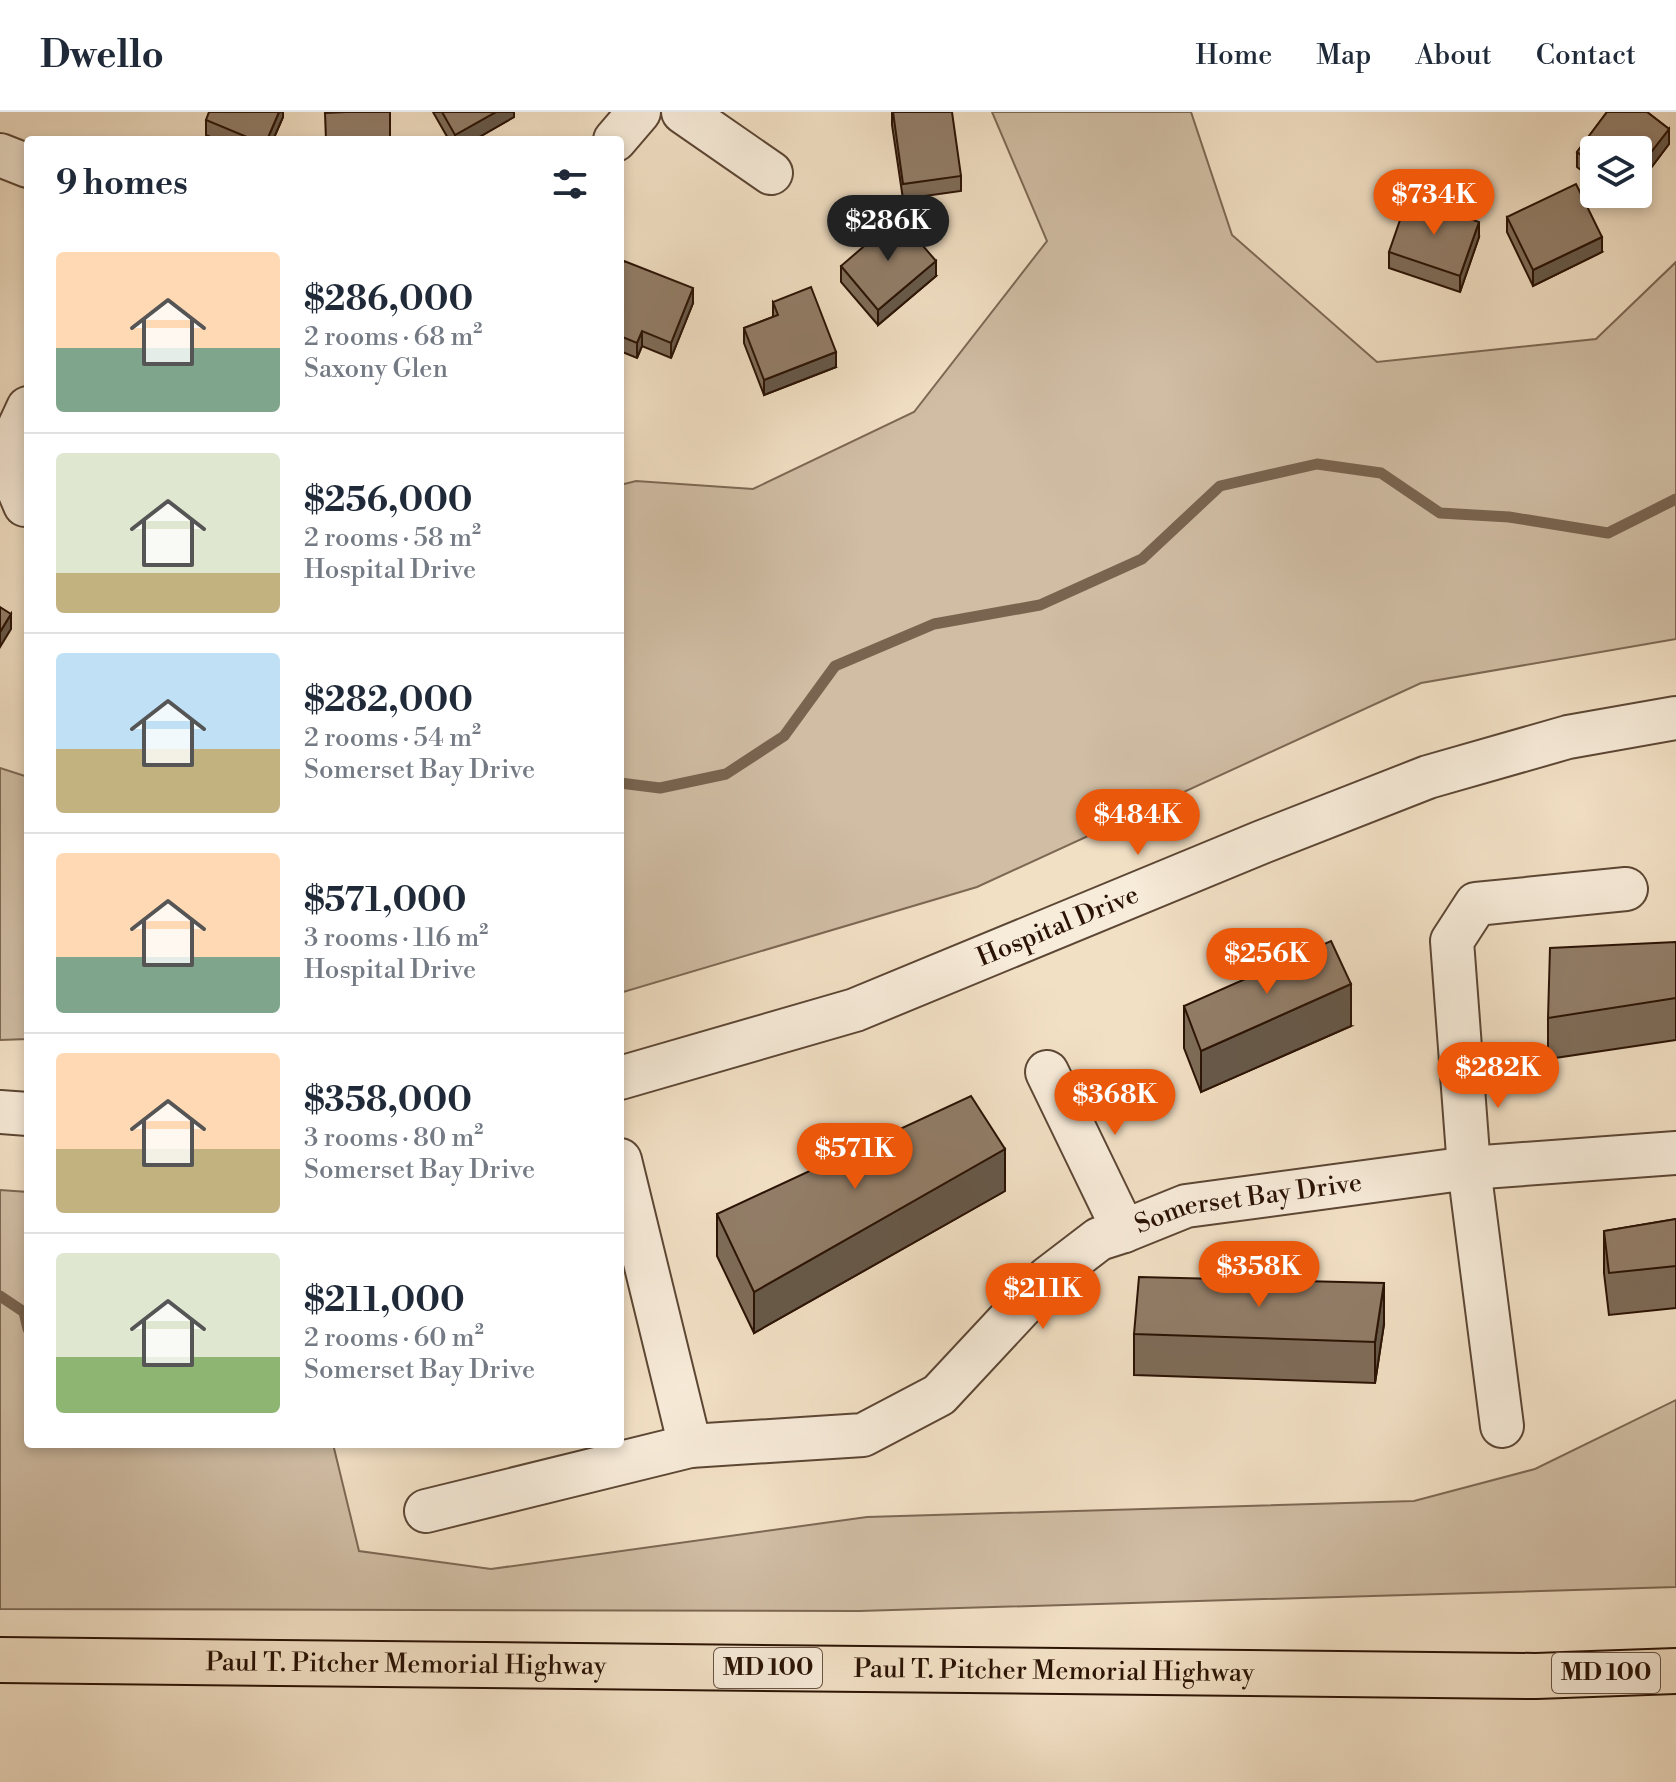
<!DOCTYPE html>
<html lang="en">
<head>
<meta charset="utf-8">
<style>
	body { margin:0; font-family:"Libre Bodoni",serif; background:#f6f6f7; color:#1f2937; height:100vh; display:flex; flex-direction:column; font-size:30px; white-space:nowrap }
	* { box-sizing:border-box; margin:0 }
	p { font-size:26px; color:#747a83 }
	.icon { flex:none; width:44px; height:44px; fill:none; stroke:currentColor; stroke-width:2; stroke-linecap:round; stroke-linejoin:round }
	.map { position:relative; flex:1; overflow:hidden }
	.panel { position:absolute; left:24px; top:24px; width:600px; height:1312px; display:flex; flex-direction:column; background:#fff; border-radius:8px; box-shadow:0 4px 12px #0003 }
	.panel>* { flex:none }
	.tools { position:absolute; left:1580px; top:24px; display:grid; gap:16px }
	.tools a { display:grid; place-items:center; width:72px; height:72px; border-radius:8px; background:#fff; box-shadow:0 4px 12px #0003; font-size:40px }
	.price { position:absolute; translate:-50% -68px; padding:0 18px; border-radius:28px; background:#ea580c; color:#fff; font-size:26px; line-height:52px; filter:drop-shadow(0 2px 4px #0008) }
	.price::after { content:''; position:absolute; left:50%; top:48px; width:24px; height:18px; margin-left:-12px; background:inherit; clip-path:polygon(0 0,100% 0,50% 100%) }
	.price.active { background:#222; color:#fff }
	ul { padding:0; list-style:none }
	li { display:flex; align-items:center; gap:24px; height:200px; padding:0 32px }
	li+li { border-top:2px solid #e0e1e3 }
	li span { display:grid; place-items:center; flex:none; width:224px; height:160px; border-radius:8px; color:#555 }
	li>.icon { margin-inline-start:auto }
	span .icon { width:96px; height:96px; fill:#fffc; stroke-width:1 }
	li b { font-size:34px }
	h2 { display:flex; justify-content:space-between; align-items:center; height:96px; padding:0 32px; font-size:34px }
	header { display:flex; align-items:center; gap:48px; box-sizing:border-box; height:112px; padding:0 40px; background:#fff; border-bottom:2px solid #e0e1e3 }
	header strong { font-size:38px }
	nav { display:flex; gap:44px; margin-inline-start:auto; font-size:28px }
	.map>svg:first-child { display:block }
</style>
</head>
<body>
<header>
<strong>Dwello</strong>
<nav><a>Home</a><a>Map</a><a>About</a><a>Contact</a></nav>
</header>
<div class="map">
<svg width="1676" height="1670" viewBox="0 0 1676 1670">
	<rect width="100%" height="100%" fill="#f2e0c5"/>
	<filter id="stains"><feTurbulence type="fractalNoise" baseFrequency=".0025" numOctaves="4"/><feColorMatrix values="0 0 0 0 .2 0 0 0 0 .09 0 0 0 0 .02 0 0 0 .5 -.17"/></filter>
	<radialGradient id="worn" r=".72"><stop offset=".6" stop-color="#630" stop-opacity="0"/><stop offset="1" stop-color="#630" stop-opacity=".3"/></radialGradient>
	<!-- green -->
	<path fill="#d0bda4" stroke="#7d6854" stroke-width="2" d="M992,0H1191L1232,123L1377,250L1596,227L1676,150V527L1421,571L977,775L620,881V373L636,369L753,377L914,300L1047,129Z
		M0,656L28,665V927L0,928Z
		M0,1078L28,1080V1332H333L359,1439L491,1457L867,1405L1414,1389L1535,1357L1676,1288V1475L859,1499L0,1497Z"/>
	<g fill="none" stroke-linecap="round" stroke-linejoin="round">
		<!-- stream -->
		<path stroke="#796450" stroke-width="11" d="M620,671L660,676L726,662L784,624L835,554L934,512L1040,493L1142,447L1220,374L1317,352L1381,361L1440,401L1509,405L1608,421L1676,387
			M0,1184L24,1200L28,1217"/>
		<!-- minor casing -->
		<g stroke="#5c4634" stroke-width="46">
			<g id="minor">
				<path d="M683,0L771,61"/>
				<path d="M615,28L639,0"/>
				<path d="M0,43L28,54"/>
				<path d="M25,393L5,346L28,296"/>
				<path d="M1047,960L1124,1119"/>
				<path id="s1" d="M620,966L855,898L1262,730L1428,665L1568,625L1676,606"/>
				<path d="M0,1000L28,1002"/>
				<path d="M620,1048L690,1334"/>
				<path d="M1502,1314L1469,1056L1452,829L1476,792L1626,777"/>
				<path id="s2" d="M426,1399L690,1334L863,1323L939,1283L1048,1166L1099,1127L1124,1119L1186,1094L1469,1056L1676,1041"/>
			</g>
		</g>
		<!-- highway casing -->
		<g stroke="#2a1204" stroke-width="48">
			<g id="highway">
				<path id="s3" d="M0,1548L1536,1564L1676,1559"/>
			</g>
		</g>
		<!-- minor -->
		<use href="#minor" stroke="#f7ebd9" stroke-width="42"/>
		<!-- highway -->
		<use href="#highway" stroke="#f2e0c5" stroke-width="44"/>
	</g>
	<!-- wall -->
	<path fill="#7e6c59" stroke="#2a1204" stroke-width="2" d="M283,0V5L273,28H217L206,23V8Z
		M433,0H514V5L474,28H449Z
		M892,0L961,64V79L903,87L892,13Z
		M1607,0H1647L1669,17V32L1638,73V38H1594V68L1577,55V40Z
		M1612,82H1631L1624,91Z
		M1507,105L1602,140L1533,174L1507,120Z
		M1479,125L1460,180L1389,156V140Z
		M841,154L936,164L878,213L841,170Z
		M620,158L693,191L671,246L642,234L637,246L620,239Z
		M773,190L836,255L764,283L744,231V216L773,205Z
		M1676,830V928L1548,947V906Z
		M1184,894L1351,914L1201,980L1184,936Z
		M1005,1079L754,1221L717,1144V1102Z
		M1676,1107V1196L1609,1203L1604,1161V1119Z
		M1384,1212L1375,1271L1134,1263V1222Z"/>
	<!-- shaded-wall -->
	<path fill="#665849" stroke="#2a1204" stroke-width="2" d="M279,0H283V5L273,28H267Z
		M496,0H514V5L474,28H455V23Z
		M1669,17V32L1638,73V57Z
		M1624,82H1631L1624,91Z
		M1479,110V125L1460,180V164Z
		M1602,125V140L1533,174V158Z
		M936,149V164L878,213V198Z
		M693,176V191L671,246V231Z
		M642,219V234L637,246V231Z
		M836,240V255L764,283V268Z
		M11,502V517L0,535V520Z
		M1351,872V914L1201,980V939Z
		M1005,1037V1079L754,1221V1180Z
		M1384,1171V1212L1375,1271V1230Z"/>
	<!-- building -->
	<path fill="#927d68" stroke="#2a1204" stroke-width="2" d="M209,0H279L267,28H254L206,8Z
		M346,0H390V28H326L325,1Z
		M442,0H496L455,23Z
		M893,0H952L961,64L903,72Z
		M1607,0H1647L1669,17L1638,57V38H1594V53L1577,40Z
		M1576,72L1602,125L1533,158L1507,105Z
		M1408,85L1479,110L1460,164L1389,140Z
		M898,105L936,149L878,198L841,154Z
		M624,149L693,176L671,231L642,219L637,231L620,224V158Z
		M811,175L836,240L764,268L744,216L778,203L773,190Z
		M0,495L11,502L0,520Z
		M1331,829L1351,872L1201,939L1184,894Z
		M1676,830V886L1548,906L1550,836Z
		M971,984L1005,1037L754,1180L717,1102Z
		M1676,1107V1154L1609,1161L1604,1119Z
		M1139,1165L1384,1171L1375,1230L1134,1222Z"/>
	<g text-anchor="middle" dominant-baseline="central" stroke-width="6" stroke-linejoin="round" paint-order="stroke">
		<!-- shield labels -->
		<g fill="#f7ebd9" stroke="#685344" stroke-width="2">
			<rect x="714" y="1536" width="108" height="40" rx="6"/>
			<rect x="1552" y="1541" width="108" height="40" rx="6"/>
		</g>
		<g font-size="24" font-weight="bold" fill="#2a1204">
			<text x="768" y="1556">MD 100</text>
			<text x="1606" y="1561">MD 100</text>
		</g>
		<!-- street labels -->
		<g font-size="26" fill="#2a1204" stroke="#f7ebd9">
			<text stroke="none"><textPath href="#s1" startOffset="464">Hospital Drive</textPath></text>
			<text stroke="none"><textPath href="#s2" startOffset="910">Somerset Bay Drive</textPath></text>
			<text stroke="none"><textPath href="#s3" startOffset="406">Paul T. Pitcher Memorial Highway</textPath></text>
			<text stroke="none"><textPath href="#s3" startOffset="1054">Paul T. Pitcher Memorial Highway</textPath></text>
		</g>
	</g>
	<rect width="100%" height="100%" filter="url(#stains)"/>
	<rect width="100%" height="100%" fill="url(#worn)"/>
</svg>
<div class="tools">
<a><svg class="icon" aria-label="layers" viewBox="0 0 24 24"><path d="M12 4l9 5-9 5-9-5zM3 14l9 5 9-5"/></svg></a>
</div>
<b class="price" style="left:1434px;top:125px">$734K</b>
<b class="price active" style="left:888px;top:151px">$286K</b>
<b class="price" style="left:1138px;top:745px">$484K</b>
<b class="price" style="left:1267px;top:884px">$256K</b>
<b class="price" style="left:1498px;top:998px">$282K</b>
<b class="price" style="left:1115px;top:1025px">$368K</b>
<b class="price" style="left:855px;top:1079px">$571K</b>
<b class="price" style="left:1259px;top:1197px">$358K</b>
<b class="price" style="left:1043px;top:1219px">$211K</b>
<section class="panel">
<h2>9 homes<svg class="icon" aria-label="filters" viewBox="0 0 24 24"><path d="M4 7h16M4 17h16"/><circle cx="9" cy="7" r="2"/><circle cx="15" cy="17" r="2"/></svg></h2>
<ul>
<li><span style="background:linear-gradient(#ffd9b3 60%,#7fa58c 0)"><svg class="icon" aria-label="home" viewBox="0 0 24 24"><path d="M3 11l9-7 9 7M6 9v11h12V9"/></svg></span><div><b>$286,000</b><p>2 rooms · 68 m²</p><p>Saxony Glen</p></div></li>
<li><span style="background:linear-gradient(#dfe7d0 75%,#c2b280 0)"><svg class="icon" aria-label="home" viewBox="0 0 24 24"><path d="M3 11l9-7 9 7M6 9v11h12V9"/></svg></span><div><b>$256,000</b><p>2 rooms · 58 m²</p><p>Hospital Drive</p></div></li>
<li><span style="background:linear-gradient(#bfe0f5 60%,#c2b280 0)"><svg class="icon" aria-label="home" viewBox="0 0 24 24"><path d="M3 11l9-7 9 7M6 9v11h12V9"/></svg></span><div><b>$282,000</b><p>2 rooms · 54 m²</p><p>Somerset Bay Drive</p></div></li>
<li><span style="background:linear-gradient(#ffd9b3 65%,#7fa58c 0)"><svg class="icon" aria-label="home" viewBox="0 0 24 24"><path d="M3 11l9-7 9 7M6 9v11h12V9"/></svg></span><div><b>$571,000</b><p>3 rooms · 116 m²</p><p>Hospital Drive</p></div></li>
<li><span style="background:linear-gradient(#ffd9b3 60%,#c2b280 0)"><svg class="icon" aria-label="home" viewBox="0 0 24 24"><path d="M3 11l9-7 9 7M6 9v11h12V9"/></svg></span><div><b>$358,000</b><p>3 rooms · 80 m²</p><p>Somerset Bay Drive</p></div></li>
<li><span style="background:linear-gradient(#dfe7d0 65%,#8fb573 0)"><svg class="icon" aria-label="home" viewBox="0 0 24 24"><path d="M3 11l9-7 9 7M6 9v11h12V9"/></svg></span><div><b>$211,000</b><p>2 rooms · 60 m²</p><p>Somerset Bay Drive</p></div></li>
</ul>
</section>
</div>
</body>
</html>
